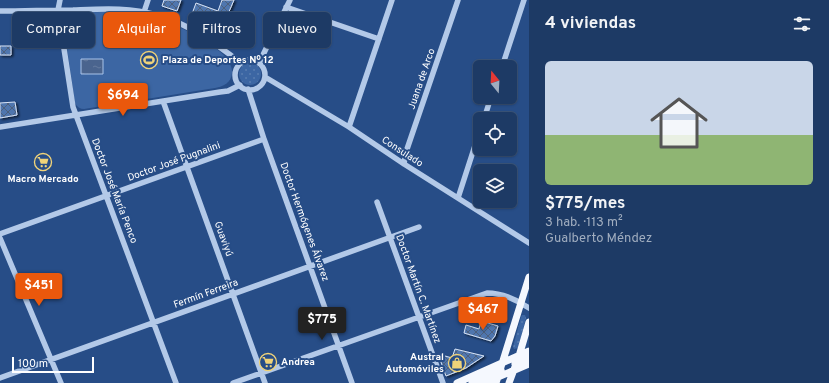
<!DOCTYPE html>
<html lang="es">
<head>
<meta charset="utf-8">
<style>
	body { margin:0; font-family:Overpass,sans-serif; background:#25416b; color:#f1f3f6; height:100vh; display:flex; flex-direction:column; font-size:15px; white-space:nowrap }
	* { box-sizing:border-box; margin:0 }
	p { font-size:13px; color:#a0adbf }
	.icon { flex:none; width:22px; height:22px; fill:none; stroke:currentColor; stroke-width:2; stroke-linecap:round; stroke-linejoin:round }
	.map { position:relative; flex:1; overflow:hidden }
	.sheet { display:flex; flex-direction:column; background:#1d3a65; width:300px }
	.sheet>* { flex:none }
	.hud { position:absolute; left:12px; top:12px; width:380px; height:36px; display:flex; gap:8px }
	.needle { width:26px; rotate:342deg }
	.buttons { position:absolute; left:473px; top:60px; display:grid; gap:8px }
	.buttons a { display:grid; place-items:center; width:44px; height:44px; border-radius:6px; background:#1d3a65; box-shadow:0 1px 3px #0004,0 0 0 1px #3b5479; font-size:20px }
	.scale { position:absolute; left:12px; bottom:10px; width:82px; box-sizing:border-box; padding-left:4px; border:2px solid #fff; border-top:0; font-size:11px; line-height:14px; white-space:nowrap; color:#fff; -webkit-text-stroke:3px #274d87; paint-order:stroke }
	.price { position:absolute; translate:-50% -34px; padding:0 9px; border-radius:4px; background:#ea580c; color:#fff; font-size:13px; line-height:26px; filter:drop-shadow(0 1px 2px #0008) }
	.price::after { content:''; position:absolute; left:50%; top:24px; width:12px; height:9px; margin-left:-6px; background:inherit; clip-path:polygon(0 0,100% 0,50% 100%) }
	.price.current { background:#222; color:#fff }
	ul { padding:0; list-style:none }
	li { display:grid; align-content:center; gap:8px; height:212px; padding:0 16px }
	li+li { border-top:1px solid #3b5479 }
	li span { display:grid; place-items:center; height:124px; border-radius:6px; color:#555 }
	li>.icon { margin-inline-start:auto }
	span .icon { width:72px; height:72px; fill:#fffc; stroke-width:1 }
	li b { font-size:17px }
	h2 { display:flex; justify-content:space-between; align-items:center; height:48px; padding:0 16px; font-size:17px }
	.tag { padding:0 14px; border-radius:6px; background:#1d3a65; box-shadow:0 1px 3px #0004,0 0 0 1px #3b5479; font-size:14px; line-height:36px }
	.tag.current { background:#ea580c; color:#fff }
	main { display:flex; flex:1; min-height:0 }
	.map>svg:first-child { display:block }
</style>
</head>
<body>
<main>
<div class="map">
<svg width="529" height="383" viewBox="0 0 529 383">
	<defs>
		<pattern id="grass-dots" width="8" height="8" patternUnits="userSpaceOnUse"><rect width="8" height="8" fill="#3c66a3"/><path d="M2 2h.1M6 6h.1" fill="none" stroke="#597db1" stroke-width="1.8" stroke-linecap="round"/></pattern>
		<pattern id="water-ripples" width="26" height="14" patternUnits="userSpaceOnUse"><rect width="26" height="14" fill="#4a648e"/><path d="M2 4q2-2 4 0t4 0M15 11q2-2 4 0t4 0" fill="none" stroke="#657b9f"/></pattern>
		<pattern id="building-cross-hatch" width="8" height="8" patternUnits="userSpaceOnUse"><rect width="8" height="8" fill="#5076ae"/><path d="M0 0l8 8M0 8l8-8" fill="none" stroke="#4e617d"/></pattern>
		<filter id="shadow"><feDropShadow dx="2" dy="1.5" stdDeviation="1" flood-color="#0009"/></filter>
	</defs>
	<rect width="100%" height="100%" fill="#274d87"/>
	<!-- grass -->
	<path fill="url(#grass-dots)" d="M239 74a11 11 0 1 1 22 0a11 11 0 1 1-22 0Z
		M522,315H525L526,318L518,348L514,349L513,347L521,317Z"/>
	<!-- pitch -->
	<path fill="#3c66a3" d="M100,12C116,12 133,12 149,16C169,21 234,48 232,73C231,83 224,86 215,88L84,109C80,109 77,107 75,103L63,21V16L67,13Z"/>
	<!-- water -->
	<path fill="url(#water-ripples)" stroke="#a8c3e9" d="M81,59H103V74H81Z"/>
	<!-- building -->
	<path fill="url(#building-cross-hatch)" stroke="#d7e4f7" filter="url(#shadow)" d="M164,0H181L177,11L162,6Z
		M222,0H234L228,14L233,16L229,27L225,25L224,28L214,25L215,22L192,14L196,3L218,11Z
		M0,46H11V55H0Z
		M15,102L17,115L0,118V103Z
		M481,321L498,326L495,336L491,341L464,333L466,325L479,329Z
		M455,349L484,356L466,368L446,376L438,354L452,358Z"/>
	<g fill="none" stroke-linecap="round" stroke-linejoin="round">
		<!-- minor -->
		<path stroke="#b3c9e8" stroke-width="5.5" d="M60,0L58,10L73,107L176,383
			M286,7L379,39
			M0,11C24,11 49,10 73,10C101,9 130,7 157,15C189,24 215,43 241,63
			M144,12L148,0
			M235 75a15 15 0 1 1 30 0a15 15 0 1 1-30 0Z
			M259,63L290,0
			M502,67L524,0
			M265,77L349,127L404,164L529,243
			M248,89L264,139L352,383
			M163,101L265,383
			M484,119L491,97
			M0,127L220,92L228,91L240,85
			M349,127L392,0
			M404,164L406,152L458,0
			M458,198L480,130
			M377,202L443,383
			M0,234L264,139
			M0,238L61,383
			M0,378L419,227
			M233,383L487,293C501,293 517,300 529,308"/>
		<!-- major -->
		<path stroke="#f5f8fe" stroke-width="7" d="M515,364L529,357
			M457,383L529,351
			M472,383L501,370
			M484,383L529,364
			M496,383L529,277
			M509,383L519,356L529,322"/>
	</g>
	<!-- icons -->
	<defs>
		<g id="stadium-ring" transform="scale(0.9)"><circle r="9.5" fill="#274d87" stroke="#f0d379" stroke-width="1.5"/><path d="M0-5a6.5 5 0 1 0 0 10a6.5 5 0 1 0 0-10ZM-3.5-1.8h7v3.6h-7Z" fill="#f0d379"/></g>
		<g id="supermarket-ring" transform="scale(0.9)"><circle r="9.5" fill="#274d87" stroke="#f0d379" stroke-width="1.5"/><path d="M-6-5.5h2.5l.6 2H6L4.5 2H-2.5L-4.4-4H-6ZM-1.5 3.2a1.3 1.3 0 1 0 .1 0ZM3 3.2a1.3 1.3 0 1 0 .1 0Z" fill="#f0d379"/></g>
		<g id="shop-ring" transform="scale(0.9)"><circle r="9.5" fill="#274d87" stroke="#f0d379" stroke-width="1.5"/><path d="M-5-2.5h2.3a2.7 3.5 0 0 1 5.4 0H5L5.5 6h-11ZM-1.5-2.5h3a1.5 2.3 0 0 0-3 0Z" fill="#f0d379"/></g>
	</defs>
	<g fill-rule="evenodd">
		<use href="#stadium-ring" x="149" y="60"/>
		<use href="#supermarket-ring" x="43" y="162"/>
		<use href="#supermarket-ring" x="268" y="362"/>
		<use href="#shop-ring" x="457" y="363"/>
	</g>
	<g text-anchor="middle" dominant-baseline="central" stroke-width="4" stroke-linejoin="round" paint-order="stroke">
		<!-- poi labels -->
		<g font-size="10" font-weight="bold" fill="#fff" stroke="#274d87" text-anchor="start">
			<text x="162" y="60">Plaza de Deportes Nº 12</text>
			<text x="43" y="179" text-anchor="middle">Macro Mercado</text>
			<text x="444" y="357" text-anchor="end">Austral<tspan x="444" dy="12">Automóviles</tspan></text>
			<text x="281" y="362">Andrea</text>
		</g>
		<!-- street labels -->
		<g font-size="10" fill="#fff" stroke="#274d87">
			<text transform="translate(422 79) rotate(-71)">Juana de Arco</text>
			<text transform="translate(402 152) rotate(33)">Consulado</text>
			<text transform="translate(174 162) rotate(-20)">Doctor José Pugnalini</text>
			<text transform="translate(114 191) rotate(69)">Doctor José María Penco</text>
			<text transform="translate(304 222) rotate(70)">Doctor Hermógenes Álvarez</text>
			<text transform="translate(223 239) rotate(70)">Guaviyú</text>
			<text transform="translate(418 289) rotate(70)">Doctor Martín C. Martínez</text>
			<text transform="translate(206 294) rotate(-20)">Fermín Ferreira</text>
		</g>
	</g>
</svg>
<div class="buttons">
<a><svg class="needle" viewBox="-14 -14 28 28"><path d="M0-13l5 13h-10z" fill="#e53935"/><path d="M0 13l5-13h-10z" fill="#a0adbf"/></svg></a>
<a><svg class="icon" aria-label="locate" viewBox="0 0 24 24"><circle cx="12" cy="12" r="6"/><path d="M12 2v4M12 18v4M2 12h4M18 12h4"/></svg></a>
<a><svg class="icon" aria-label="layers" viewBox="0 0 24 24"><path d="M12 4l9 5-9 5-9-5zM3 14l9 5 9-5"/></svg></a>
</div>
<div class="scale">100 m</div>
<b class="price" style="left:123px;top:117px">$694</b>
<b class="price" style="left:39px;top:307px">$451</b>
<b class="price" style="left:483px;top:331px">$467</b>
<b class="price current" style="left:322px;top:341px">$775</b>
<div class="hud">
<a class="tag">Comprar</a>
<a class="tag current">Alquilar</a>
<a class="tag">Filtros</a>
<a class="tag">Nuevo</a>
</div>
</div>
<section class="sheet">
<h2>4 viviendas<svg class="icon" aria-label="filters" viewBox="0 0 24 24"><path d="M4 7h16M4 17h16"/><circle cx="9" cy="7" r="2"/><circle cx="15" cy="17" r="2"/></svg></h2>
<ul>
<li><span style="background:linear-gradient(#c9d6e8 60%,#8fb573 0)"><svg class="icon" aria-label="home" viewBox="0 0 24 24"><path d="M3 11l9-7 9 7M6 9v11h12V9"/></svg></span><div><b>$775/mes</b><p>3 hab. · 113 m²</p><p>Gualberto Méndez</p></div></li>
</ul>
</section>
</main>
</body>
</html>
